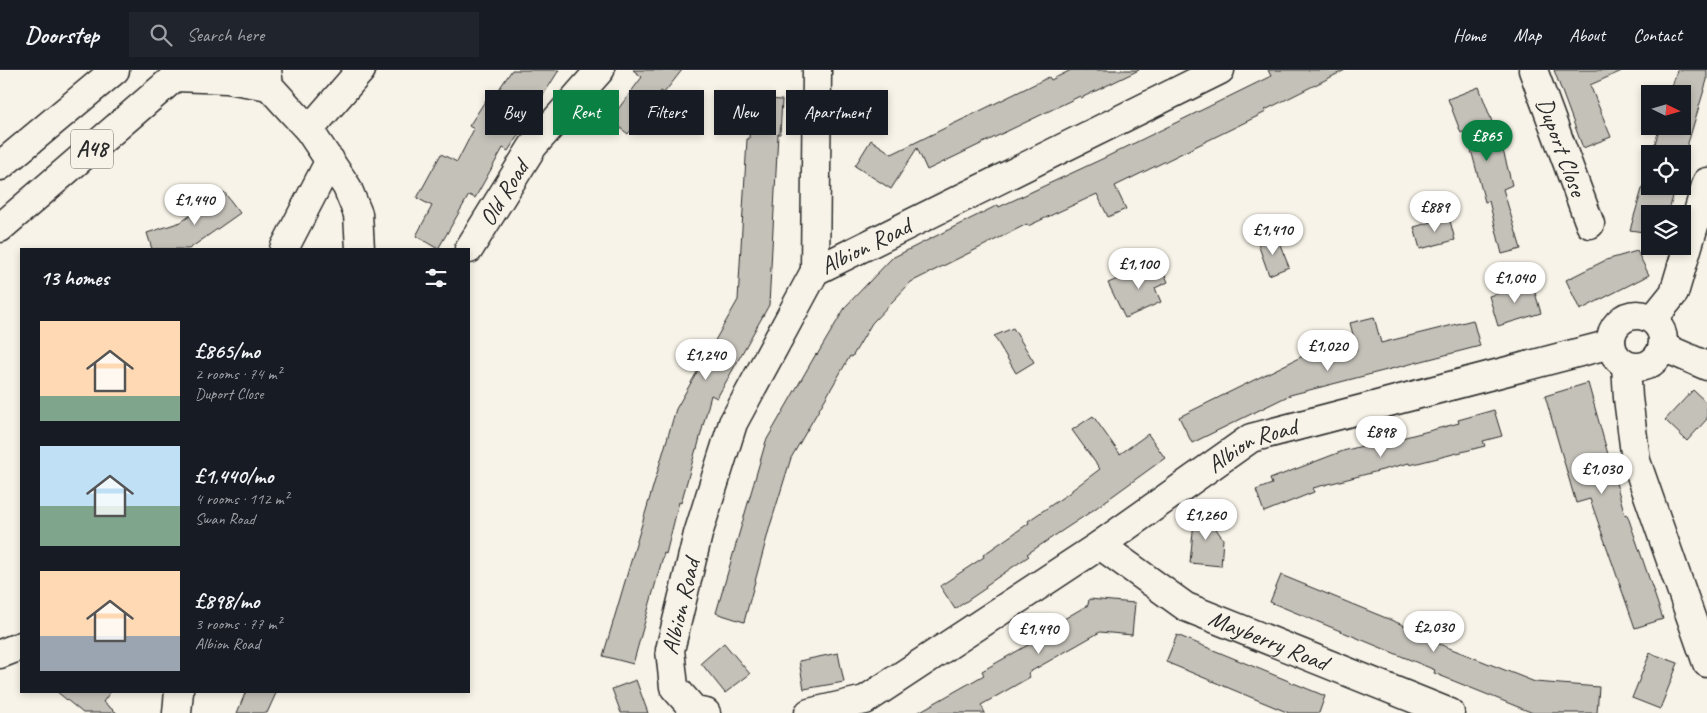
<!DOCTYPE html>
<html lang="en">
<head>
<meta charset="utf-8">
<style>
	body { margin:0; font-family:Caveat,sans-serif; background:#20242c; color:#f1f3f6; height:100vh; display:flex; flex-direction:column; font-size:19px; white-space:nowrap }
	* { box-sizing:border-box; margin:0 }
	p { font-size:16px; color:#9ea1a6 }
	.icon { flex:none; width:28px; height:28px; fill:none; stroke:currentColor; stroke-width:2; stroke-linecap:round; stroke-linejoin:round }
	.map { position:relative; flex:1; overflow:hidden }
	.drawer { position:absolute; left:20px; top:178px; width:450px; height:445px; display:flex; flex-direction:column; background:#171b24; border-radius:0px; box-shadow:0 2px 8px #0003 }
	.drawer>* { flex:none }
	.banner { position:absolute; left:485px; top:20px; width:475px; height:45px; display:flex; gap:10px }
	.needle { width:32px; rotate:95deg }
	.buttons { position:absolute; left:1641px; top:15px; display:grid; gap:10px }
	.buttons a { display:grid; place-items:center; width:50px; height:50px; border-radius:0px; background:#171b24; box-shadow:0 2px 8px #0003; font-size:25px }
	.price { position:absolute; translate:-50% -42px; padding:0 11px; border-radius:18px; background:#fff; color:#222; font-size:16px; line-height:32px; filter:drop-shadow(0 1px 2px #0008) }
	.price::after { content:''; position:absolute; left:50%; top:30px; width:15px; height:11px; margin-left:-8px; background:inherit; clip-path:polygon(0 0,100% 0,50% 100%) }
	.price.current { background:#0b8043; color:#fff }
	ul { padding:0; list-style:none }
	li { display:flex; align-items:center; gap:15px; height:125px; padding:0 20px }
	li span { display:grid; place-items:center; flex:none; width:140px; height:100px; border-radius:0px; color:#555 }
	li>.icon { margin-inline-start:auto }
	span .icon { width:60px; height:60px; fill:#fffc; stroke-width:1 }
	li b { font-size:21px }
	h2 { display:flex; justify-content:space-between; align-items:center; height:60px; padding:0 20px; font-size:21px }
	.chip { padding:0 18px; border-radius:0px; background:#171b24; box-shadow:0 2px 8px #0003; font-size:18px; line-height:45px }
	.chip.current { background:#0b8043; color:#fff }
	header { display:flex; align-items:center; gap:30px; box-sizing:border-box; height:70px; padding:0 25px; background:#171b24; border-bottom:1px solid #363941 }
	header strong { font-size:24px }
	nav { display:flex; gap:28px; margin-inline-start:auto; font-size:18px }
	.search { width:350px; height:45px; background:#20242c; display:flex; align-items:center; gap:12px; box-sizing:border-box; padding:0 18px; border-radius:0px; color:#9ea1a6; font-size:19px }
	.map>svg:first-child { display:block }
</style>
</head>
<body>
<header>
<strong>Doorstep</strong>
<div class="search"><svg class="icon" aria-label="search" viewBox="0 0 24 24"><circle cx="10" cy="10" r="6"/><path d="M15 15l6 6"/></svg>Search here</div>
<nav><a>Home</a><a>Map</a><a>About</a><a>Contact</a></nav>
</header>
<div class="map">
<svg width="1707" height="643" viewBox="0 0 1707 643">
	<rect width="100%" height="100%" fill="#f7f3e8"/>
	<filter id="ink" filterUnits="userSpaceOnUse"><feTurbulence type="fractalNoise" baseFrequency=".02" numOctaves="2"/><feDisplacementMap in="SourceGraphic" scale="10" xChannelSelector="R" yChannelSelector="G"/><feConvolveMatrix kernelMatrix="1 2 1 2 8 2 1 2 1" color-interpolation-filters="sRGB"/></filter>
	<g filter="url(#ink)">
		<!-- building -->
		<path fill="#c4c1b9" stroke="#2b2b2b" d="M512,0H559L508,81L503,78L475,128L469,125L438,179L416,166L432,136L417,128L441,84L457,92L474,59L469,56L491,22L495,25Z
			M633,0H682L664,23L661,21L628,64L610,50L642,7Z
			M1071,0H1139L1081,28L1080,26L927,100L917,78L891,119L855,96L871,70L892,84L1049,7L1051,10Z
			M1268,0H1345L1265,40L1266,42L1115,116L1126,139L1108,147L1097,124L1028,156L1027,154L911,212L872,253L852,287L850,286L791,388L770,456L744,552L716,543L766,371L816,284L817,285L846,236L892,188L998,135L999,137L1102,89L1271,6Z
			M1554,0H1624L1590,15L1611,67L1583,78Z
			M1677,0H1707V10L1682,93V84H1652L1660,56H1682V24H1670Z
			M1479,17L1504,84L1512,115L1503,119L1521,179L1502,184L1489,131L1485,132L1466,61L1461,63L1448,29Z
			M751,28L782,30L780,64H778L769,235L717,328L711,325L697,379H696L681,433L679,432L666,484L664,483L633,594L603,586L676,339L738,230L747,69H749Z
			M1650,92V116H1676L1668,144H1650V163L1630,160Z
			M224,122L240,143L189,179H152L147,163L181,152Z
			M1449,147L1455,170L1420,179L1414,157Z
			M1277,167L1289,197L1269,205L1258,174Z
			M1637,181L1649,205L1580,240L1566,210L1606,190Z
			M1159,192L1168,212L1155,218L1161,232L1125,248L1108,213Z
			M1532,213L1541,243L1498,256L1489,226Z
			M1374,247L1381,273L1473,250L1480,276L1290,325L1192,373L1179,347L1309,283L1311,291L1357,280L1350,253Z
			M1013,258L1034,292L1016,303L994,266Z
			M1588,313L1625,445L1627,444L1663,549L1635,558L1590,429L1576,433L1545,326Z
			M1693,320L1707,333V349L1687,371L1665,350Z
			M1494,340L1502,366L1483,371L1485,376L1410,395L1409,393L1313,418L1314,422L1264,442L1256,420L1272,414L1270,409L1343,381L1370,374L1371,376L1459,353L1458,350Z
			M1093,346L1120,384L1148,364L1165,388L1089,443L1027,484L1029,486L985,516L986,518L955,539L940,516L984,487L983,485L1029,453L1028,451L1072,421V420L1100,399L1072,360Z
			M1196,430L1223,469L1221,496L1190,493Z
			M1281,505L1430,566L1429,570L1535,612L1599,617L1597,643H1533L1434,603L1435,600L1270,532Z
			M1089,529L1135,533L1132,565L1100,562L1028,603L1030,607L981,635L985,643H917L984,605L982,601L1035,571L1033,567L1088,535Z
			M1177,565L1325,626L1319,643H1289L1166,592Z
			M724,573L750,604L725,623L701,593Z
			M838,583L844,612L804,619L799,591Z
			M1650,583L1678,593L1660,639L1632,628Z
			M636,610L648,643H621L612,619Z
			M56,621H111L103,632L117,643H83Z
			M246,621H277L267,643H237Z"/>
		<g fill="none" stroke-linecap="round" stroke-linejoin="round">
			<!-- minor casing -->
			<g stroke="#2b2b2b" stroke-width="31">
				<g id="minor">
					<path d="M267,0L269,16L309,60L347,117L358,144L360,179"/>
					<path id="s1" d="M1533,0L1590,154"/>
					<path d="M176,7L227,9L269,16"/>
					<path d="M309,60L361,0"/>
					<path d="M284,179L330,90"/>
					<path id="s2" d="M469,179L533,76L600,0"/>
					<path d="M815,201L817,0"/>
					<circle cx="1637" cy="271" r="26"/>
					<path d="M1653,249L1674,223L1707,112"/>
					<path d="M1663,277L1707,296"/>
					<path d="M1626,295L1628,328L1636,391L1707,593"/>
					<path id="s3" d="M1100,475L1186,537L1450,643"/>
					<path d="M0,584L21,576"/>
					<path d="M177,643L179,621"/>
					<path id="s4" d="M706,643L695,641L674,617L670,580L698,464L733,353L815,201L1220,0"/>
					<path id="s5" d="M809,643L865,630L1100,475L1251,368L1611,274"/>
				</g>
			</g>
			<!-- major casing -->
			<g stroke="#2b2b2b" stroke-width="31">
				<path id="major" d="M0,96L115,0
					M0,158L183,0"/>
			</g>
			<!-- minor -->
			<use href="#minor" stroke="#f7f3e8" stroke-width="28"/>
			<!-- major -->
			<use href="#major" stroke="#f7f3e8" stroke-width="28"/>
		</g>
	</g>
	<g text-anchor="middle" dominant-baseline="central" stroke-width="4" stroke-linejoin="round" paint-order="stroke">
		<!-- shield labels -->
		<rect fill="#f7f3e8" stroke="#686764" stroke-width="1" x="71" y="59.5" width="42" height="39" rx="4"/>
		<g font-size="22" font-weight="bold" fill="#2b2b2b">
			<text x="92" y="79">A48</text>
		</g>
		<!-- street labels -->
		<g font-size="24" fill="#2b2b2b" stroke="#f7f3e8">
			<text stroke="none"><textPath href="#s1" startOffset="82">Duport Close</textPath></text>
			<text stroke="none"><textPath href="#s2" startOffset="66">Old Road</textPath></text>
			<text stroke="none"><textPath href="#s4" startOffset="545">Albion Road</textPath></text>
			<text stroke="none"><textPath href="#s5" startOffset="522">Albion Road</textPath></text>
			<text stroke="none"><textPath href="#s4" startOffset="125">Albion Road</textPath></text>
			<text stroke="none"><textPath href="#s3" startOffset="195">Mayberry Road</textPath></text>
		</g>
	</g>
</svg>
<div class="buttons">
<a><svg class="needle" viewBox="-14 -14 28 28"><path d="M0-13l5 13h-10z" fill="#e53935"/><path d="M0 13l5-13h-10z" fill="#9ea1a6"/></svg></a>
<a><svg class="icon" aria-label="locate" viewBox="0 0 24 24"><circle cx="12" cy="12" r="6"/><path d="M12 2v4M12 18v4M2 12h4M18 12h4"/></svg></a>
<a><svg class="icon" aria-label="layers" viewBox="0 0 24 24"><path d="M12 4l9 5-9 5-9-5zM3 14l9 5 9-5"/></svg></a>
</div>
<b class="price current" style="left:1487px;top:92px">£865</b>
<b class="price" style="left:195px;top:156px">£1,440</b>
<b class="price" style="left:1435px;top:163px">£889</b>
<b class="price" style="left:1273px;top:186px">£1,410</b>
<b class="price" style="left:1139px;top:220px">£1,100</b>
<b class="price" style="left:1515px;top:234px">£1,040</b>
<b class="price" style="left:1328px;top:302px">£1,020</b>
<b class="price" style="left:706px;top:311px">£1,240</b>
<b class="price" style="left:1381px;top:388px">£898</b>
<b class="price" style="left:1602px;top:425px">£1,030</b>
<b class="price" style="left:1206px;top:471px">£1,260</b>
<b class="price" style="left:1434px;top:583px">£2,030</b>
<b class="price" style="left:1039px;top:585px">£1,490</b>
<div class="banner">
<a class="chip">Buy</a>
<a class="chip current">Rent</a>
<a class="chip">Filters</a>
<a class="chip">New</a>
<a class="chip">Apartment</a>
</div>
<section class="drawer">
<h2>13 homes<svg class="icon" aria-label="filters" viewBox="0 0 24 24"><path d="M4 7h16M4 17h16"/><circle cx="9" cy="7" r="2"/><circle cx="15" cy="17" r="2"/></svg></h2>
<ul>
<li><span style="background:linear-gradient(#ffd9b3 75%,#7fa58c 0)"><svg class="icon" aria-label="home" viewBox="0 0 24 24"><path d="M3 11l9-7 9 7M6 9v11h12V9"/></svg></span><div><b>£865/mo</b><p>2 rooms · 74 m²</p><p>Duport Close</p></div></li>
<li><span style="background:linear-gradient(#bfe0f5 60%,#7fa58c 0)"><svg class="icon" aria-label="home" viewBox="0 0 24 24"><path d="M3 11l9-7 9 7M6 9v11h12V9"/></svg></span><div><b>£1,440/mo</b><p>4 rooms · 112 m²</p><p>Swan Road</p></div></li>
<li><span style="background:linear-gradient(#ffd9b3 65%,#9aa5b1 0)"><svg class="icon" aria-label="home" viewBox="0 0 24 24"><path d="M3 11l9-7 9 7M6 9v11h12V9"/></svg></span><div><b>£898/mo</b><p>3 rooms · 77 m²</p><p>Albion Road</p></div></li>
</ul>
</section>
</div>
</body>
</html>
